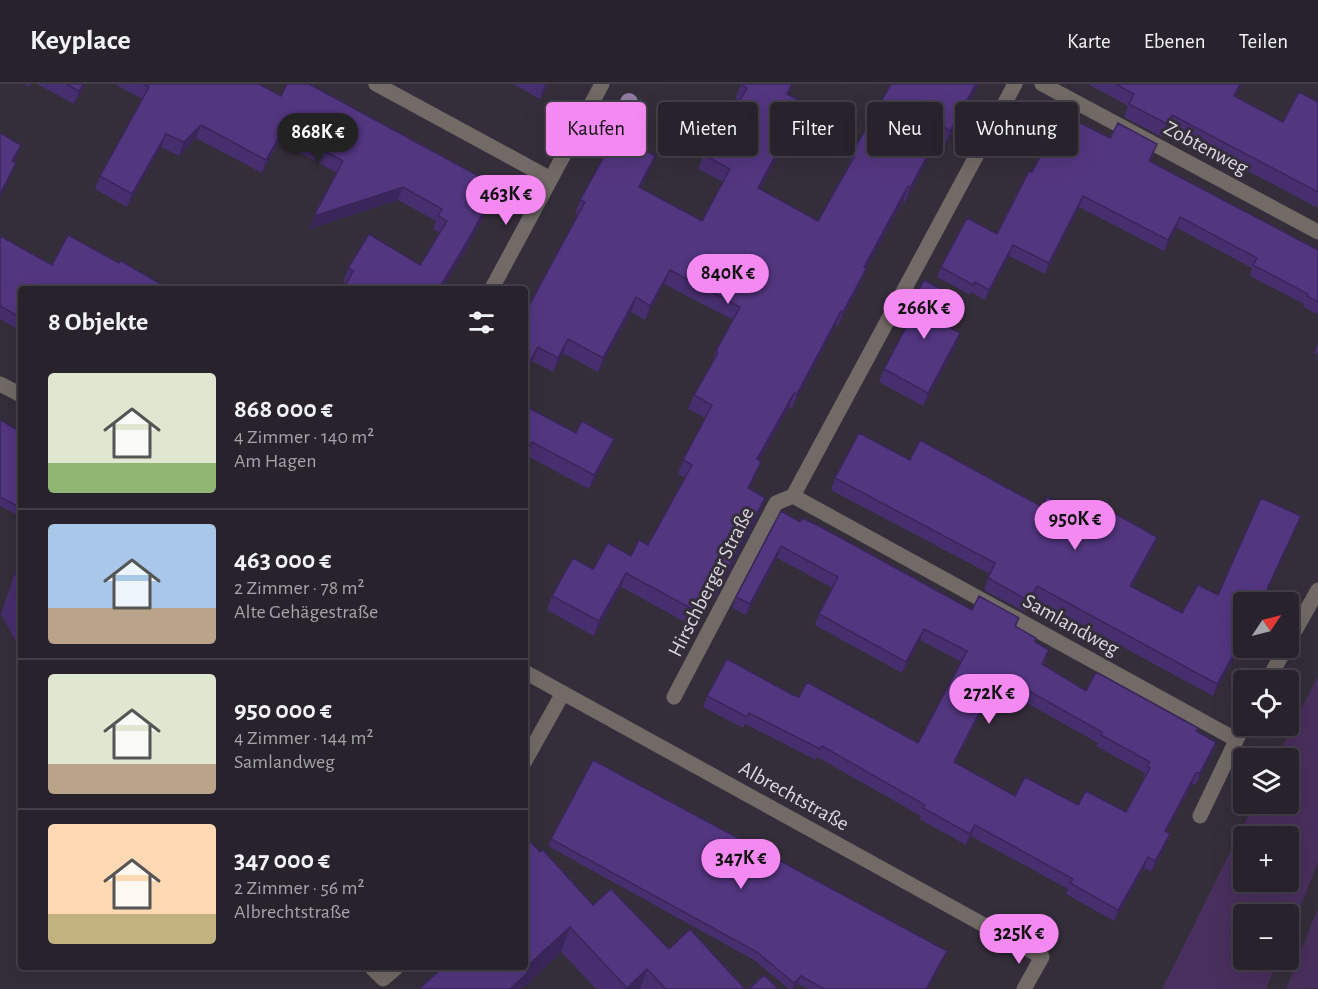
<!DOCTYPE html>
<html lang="de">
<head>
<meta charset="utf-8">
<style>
	body { margin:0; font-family:"Alegreya Sans",sans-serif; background:#2f2a34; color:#f1f3f6; height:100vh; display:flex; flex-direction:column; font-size:22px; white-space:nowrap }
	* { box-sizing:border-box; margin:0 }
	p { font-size:20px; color:#a4a4a9 }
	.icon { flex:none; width:33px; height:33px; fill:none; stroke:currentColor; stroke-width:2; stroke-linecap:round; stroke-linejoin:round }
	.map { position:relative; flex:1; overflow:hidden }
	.details { position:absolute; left:18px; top:202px; width:510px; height:684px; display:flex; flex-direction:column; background:#27222c; border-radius:6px; box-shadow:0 6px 24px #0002,0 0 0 2px #433f48 }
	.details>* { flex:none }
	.top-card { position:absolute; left:546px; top:18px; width:570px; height:54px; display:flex; gap:12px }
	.needle { width:39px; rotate:55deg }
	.tools { position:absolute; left:1233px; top:508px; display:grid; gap:12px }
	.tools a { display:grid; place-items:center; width:66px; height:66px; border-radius:6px; background:#27222c; box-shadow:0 6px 24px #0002,0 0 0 2px #433f48; font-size:30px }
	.price { position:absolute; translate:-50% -51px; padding:0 14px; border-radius:21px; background:#f389f1; color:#111; font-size:20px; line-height:39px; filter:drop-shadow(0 2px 3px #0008) }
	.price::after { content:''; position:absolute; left:50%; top:36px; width:18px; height:14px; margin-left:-9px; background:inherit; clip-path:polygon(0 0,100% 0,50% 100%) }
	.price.active { background:#222; color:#fff }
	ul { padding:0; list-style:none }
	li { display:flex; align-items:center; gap:18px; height:150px; padding:0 30px }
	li+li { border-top:2px solid #433f48 }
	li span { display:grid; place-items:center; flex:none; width:168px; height:120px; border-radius:6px; color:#555 }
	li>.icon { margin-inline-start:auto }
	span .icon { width:72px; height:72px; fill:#fffc; stroke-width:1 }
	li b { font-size:26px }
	h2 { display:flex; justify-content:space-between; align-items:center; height:72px; padding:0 30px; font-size:26px }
	.pill { padding:0 21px; border-radius:6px; background:#27222c; box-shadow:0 6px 24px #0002,0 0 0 2px #433f48; font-size:21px; line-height:54px }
	.pill.active { background:#f389f1; color:#111 }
	header { display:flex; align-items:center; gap:36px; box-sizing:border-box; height:84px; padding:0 30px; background:#27222c; border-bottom:2px solid #433f48 }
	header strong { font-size:28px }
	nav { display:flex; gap:33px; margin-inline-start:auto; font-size:21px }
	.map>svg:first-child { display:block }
</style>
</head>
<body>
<header>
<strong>Keyplace</strong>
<nav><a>Karte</a><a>Ebenen</a><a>Teilen</a></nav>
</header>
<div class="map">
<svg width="1318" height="905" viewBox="0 0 1318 905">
	<rect width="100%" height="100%" fill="#342e3a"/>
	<!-- green -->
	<path fill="#492f5d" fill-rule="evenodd" d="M1318,592V778L1289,852L1288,831H1244V876H1278L1266,905H1162L1254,720H1288V675H1276ZM1244,753H1288V798H1244Z
		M1318,824V904L1286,905Z"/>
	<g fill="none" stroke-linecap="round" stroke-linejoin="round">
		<!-- minor -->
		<path stroke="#716a66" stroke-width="15" d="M376,0L551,95
			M1042,0L1318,148
			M491,206L602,0
			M0,300L21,311
			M793,412L1235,655
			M1288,559L1318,506
			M525,588L1042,873L1024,905
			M1267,597L1286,564
			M674,613L776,419L793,412L1015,0
			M525,677L563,609
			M1200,732L1244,640
			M372,884L383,895L396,884"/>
	</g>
	<!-- trees -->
	<circle fill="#927da4" cx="629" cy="18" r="9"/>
	<!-- wall -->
	<path fill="#472e6e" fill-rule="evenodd" d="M24,0H31L30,3Z
		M37,0H85L74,20Z
		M115,0H259L281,12L497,102L493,115L467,164L441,206H343L346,199L343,198L348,184L420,181L440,149L433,145L436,137L398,116L309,145L337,89L279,57L262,89L196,54L179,72L161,63L127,123L95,105L100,92L142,15Z
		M513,0H548L540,15Z
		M741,0H793L788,10L804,19L799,33L760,105L818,137L847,85L854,66L891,0H979L945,61L938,56L905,118L903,117L866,184L861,199L838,242L836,241L792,324L789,323L759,377L755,392L749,405L765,414L760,428L715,514L706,509L689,540L621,503L594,552L547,526L552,512L593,485L631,472L648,461L685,394L678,390L683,376L705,334L688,325L694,311L711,281L716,267L733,236L664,200L645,236L631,228L598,288L563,269L553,288L532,277L525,290V229L578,131L575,130L580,116L655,72L650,86L640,104L702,137L723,98L698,85L704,71L721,51L740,17L735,15Z
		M1088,0H1242L1235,13L1283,38L1318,18V124L1167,44L1162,53L1124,33L1128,22Z
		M1110,54L1153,71L1150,77L1318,166V231L1303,222L1304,220L1250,192L1252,184L1177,144L1164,167L1079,123L1045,190L1009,172L985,216L971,208L970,211L937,193L941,183L997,150L1032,88Z
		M0,152L52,181L119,179L171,206H21V247L0,235Z
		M952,211L947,224L939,238L956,262L923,322L879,298L884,285L908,240L903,238L908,225Z
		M1318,259V271L1314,269Z
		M525,322L576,349L614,355L609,369L589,405L527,372L525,376Z
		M0,336L21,348V433L0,422Z
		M910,376L1105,444L1157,453L1153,465L1131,503L1182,529L1218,511L1296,443L1267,508L1244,519V556L1213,612L1033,514L1025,528L984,506L990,490L831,406L835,394Z
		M800,438L972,526L1019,534L1016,543L1035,559L1045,578L1044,581L1086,607L1198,644L1197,647L1212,669L1196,700H1192L1166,748V761L1151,788L1144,784L1114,837L1066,810L1068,805L971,752L966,761L919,735L921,732L817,673L816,676L745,640L743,644L703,623L707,612L793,611L918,659L961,578L920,556L902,589L815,541L819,530L833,504L777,474L746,531L732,524L736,513ZM992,607L1016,619L1018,614L1098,659L1096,662L1145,689L1143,693L1145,694L1126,728L1015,712L955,678Z
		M21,486V555L16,558L1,530L15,489Z
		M551,755L947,867L944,874L928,905H808L798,900L793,905H789L754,876L548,762Z
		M540,768L593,821L669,865L745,905H596L561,868L522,905H419L525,884Z"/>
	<!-- shaded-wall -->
	<path fill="#3a265a" d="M83,0H85L74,20L79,7Z
		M545,0H548L540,15L544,2Z
		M976,0H979L945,61L950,47Z
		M1240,0H1242L1229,25L1234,12Z
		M804,19L799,33L753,118L758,104Z
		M1172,31L1167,44L1162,53L1167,40Z
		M201,41L196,54L179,72L184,58Z
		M943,42L938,56L905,118L910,104Z
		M284,44L279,57L262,89L266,76Z
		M166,50L161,63L127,123L132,110Z
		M21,61L17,72L8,88L12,77Z
		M655,72L650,86L633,117L639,103Z
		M16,79L12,90L0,114V110Z
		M497,102L493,115L467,164L441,206H438Z
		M908,102L903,117L859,198L864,183Z
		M403,103L398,116L309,145L314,132Z
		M1083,112L1079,123L1045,190L1049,179Z
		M1180,133L1177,144L1164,167L1168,156Z
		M1013,161L1009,172L985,216L989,206Z
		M866,185L861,199L838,242L843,228Z
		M670,186L664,200L645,236L650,222Z
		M952,211L947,224L933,250L937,237Z
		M636,213L631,228L598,288L603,274Z
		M841,227L836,241L792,324L797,310Z
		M960,249L956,262L923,322L928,309Z
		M568,255L563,269L553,288L558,274Z
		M538,263L532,277L525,290V286Z
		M794,309L789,323L752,390L757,375Z
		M614,355L609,369L589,405L594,391Z
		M532,358L527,372L525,376L530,362Z
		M761,378L755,392L742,418L748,404Z
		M765,414L760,428L715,514L720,500Z
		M1301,432L1296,443L1264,515L1268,503Z
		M1157,453L1153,465L1125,513L1130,502Z
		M781,462L777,474L746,531L750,520Z
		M626,489L621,503L594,552L599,537Z
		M711,495L706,509L689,540L694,526Z
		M1037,502L1033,514L1025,528L1029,517Z
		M21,544V555L16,558Z
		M924,545L920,556L902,589L906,578Z
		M1244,552V556L1213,612L1217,600Z
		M996,596L992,607L949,689L954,678Z
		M1216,658L1212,669L1196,700L1200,689Z
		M1196,689L1192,700L1161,758L1165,747Z
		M975,741L971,752L966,761L970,750Z
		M1170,750L1166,761L1151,788L1155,777Z
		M1148,773L1144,784L1114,837L1118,826Z
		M570,843L561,868L522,905H510L525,884Z
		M947,867L944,874L928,905H926Z
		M647,885L640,905H627V904Z
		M801,892L798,900L792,905L794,899Z"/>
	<!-- building -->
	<path fill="#533680" stroke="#3a265a" stroke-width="1.5" fill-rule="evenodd" d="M66,0H83L79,7Z
		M144,0H259L281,12L287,0H309L497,102L471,151L438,206H343L353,187L348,184L369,150L420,181L447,137L438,132L442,125L403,103L314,132L343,77L284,44L266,76L201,41L184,58L166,50L132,110L100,92L149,3Z
		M740,0H792L787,10L804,19L758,104L818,137L854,73L852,72L854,66L891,0H976L950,47L943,42L910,104L908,102L864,183L866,185L843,228L841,227L797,310L794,309L757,375L761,378L748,404L765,414L720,500L711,495L694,526L626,489L599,537L552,512L573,474L593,485L608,459L631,472L639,456L648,461L692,381L683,376L712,321L694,311L718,269L716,267L740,223L670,186L650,222L636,213L603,274L568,255L558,274L538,263L525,286V229L585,118L580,116L616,51L655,72L639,103L702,137L730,85L704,71L716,48L721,51L747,4Z
		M1116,0H1240L1234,12L1283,38L1299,8L1318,18V108L1172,31L1167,40L1129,20L1134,10Z
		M1062,30L1110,54L1118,39L1157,60L1149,77L1318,166V218L1307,212L1308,210L1253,181L1257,174L1180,133L1168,156L1083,112L1049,179L1013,161L989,206L975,198L973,201L941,183L967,134L997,150L1029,87L1032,88Z
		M0,49L21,61L12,77L16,79L0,110Z
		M68,151L119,179L121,177L171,206H21V234L0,222V152L52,181Z
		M924,196L952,211L937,237L960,249L928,309L884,285L914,228L908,225Z
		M525,322L576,349L582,337L614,355L594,391L532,358L530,362L527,361L525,365Z
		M0,336L21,348V424L0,413Z
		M859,349L910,376L920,356L1042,423L1047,413L1105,444L1114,429L1157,453L1130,502L1182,529L1198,501L1218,511L1261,414L1301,432L1268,503L1265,519H1244V552L1217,600L1037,502L1029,517L988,494L995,479L835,394Z
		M781,427L800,438L802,434L821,443L972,526L979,512L1019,534L1015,542L1036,554L1035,558L1049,566L1042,580L1086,607L1096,588L1198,644L1196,647L1216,658L1200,689H1196L1165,747L1170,750L1155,777L1148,773L1118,826L1070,799L1073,795L975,741L970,750L923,724L925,721L822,662L820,665L749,629L747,633L707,612L727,575L793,611L799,613L807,598L918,659L967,567L924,545L906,578L819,530L838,493L781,462L750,520L736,513ZM996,596L1020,608L1022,603L1102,648L1101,651L1150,678L1147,682L1150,684L1126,728L1086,707L1078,721L1025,693L1015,712L954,678Z
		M21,486V499L15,489Z
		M593,676L947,867L926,905H824L801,892L794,899L757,868L551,755Z
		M525,752L540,768L542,765L593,821L611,805L669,865L690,845L745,905H666L647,885L627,904L570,843L525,884L528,888L510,905H419L442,884H525Z
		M764,891L778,905H749Z"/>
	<g text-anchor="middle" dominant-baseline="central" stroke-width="6" stroke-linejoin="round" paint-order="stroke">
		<!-- street labels -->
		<g font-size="21" fill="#dcd8e0" stroke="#342e3a">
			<text transform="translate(1206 64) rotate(28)">Zobtenweg</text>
			<text transform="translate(711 498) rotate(-63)">Hirschberger Straße</text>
			<text transform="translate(1071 541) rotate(29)">Samlandweg</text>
			<text transform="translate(794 712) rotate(29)">Albrechtstraße</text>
		</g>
	</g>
</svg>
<div class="tools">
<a><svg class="needle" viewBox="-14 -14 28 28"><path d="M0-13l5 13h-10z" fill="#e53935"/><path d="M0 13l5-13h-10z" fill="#a4a4a9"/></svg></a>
<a><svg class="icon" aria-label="locate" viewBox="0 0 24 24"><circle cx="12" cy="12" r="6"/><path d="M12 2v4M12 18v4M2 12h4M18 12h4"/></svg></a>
<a><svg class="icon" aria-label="layers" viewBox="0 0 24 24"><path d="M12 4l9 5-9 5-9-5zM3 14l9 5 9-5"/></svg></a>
<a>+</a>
<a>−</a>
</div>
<b class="price active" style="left:318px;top:80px">868K €</b>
<b class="price" style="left:506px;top:142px">463K €</b>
<b class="price" style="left:728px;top:221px">840K €</b>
<b class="price" style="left:924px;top:256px">266K €</b>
<b class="price" style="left:1075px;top:467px">950K €</b>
<b class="price" style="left:989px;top:641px">272K €</b>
<b class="price" style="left:741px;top:806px">347K €</b>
<b class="price" style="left:1019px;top:881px">325K €</b>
<div class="top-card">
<a class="pill active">Kaufen</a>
<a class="pill">Mieten</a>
<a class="pill">Filter</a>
<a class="pill">Neu</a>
<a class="pill">Wohnung</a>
</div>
<section class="details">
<h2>8 Objekte<svg class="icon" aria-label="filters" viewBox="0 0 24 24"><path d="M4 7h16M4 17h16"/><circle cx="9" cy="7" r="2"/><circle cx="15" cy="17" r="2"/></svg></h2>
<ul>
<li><span style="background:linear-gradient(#dfe7d0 75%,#8fb573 0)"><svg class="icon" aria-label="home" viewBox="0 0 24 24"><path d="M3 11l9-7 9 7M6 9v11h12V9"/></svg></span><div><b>868 000 €</b><p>4 Zimmer · 140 m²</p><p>Am Hagen</p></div></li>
<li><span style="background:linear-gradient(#a9c7e8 70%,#b9a48a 0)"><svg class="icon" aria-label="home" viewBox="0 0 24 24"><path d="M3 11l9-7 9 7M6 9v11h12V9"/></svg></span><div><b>463 000 €</b><p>2 Zimmer · 78 m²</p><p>Alte Gehägestraße</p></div></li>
<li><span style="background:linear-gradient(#dfe7d0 75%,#b9a48a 0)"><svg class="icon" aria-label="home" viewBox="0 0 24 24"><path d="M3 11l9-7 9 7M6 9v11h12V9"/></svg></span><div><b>950 000 €</b><p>4 Zimmer · 144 m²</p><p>Samlandweg</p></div></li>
<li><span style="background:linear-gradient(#ffd9b3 75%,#c2b280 0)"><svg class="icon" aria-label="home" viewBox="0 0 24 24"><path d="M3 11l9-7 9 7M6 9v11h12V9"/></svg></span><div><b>347 000 €</b><p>2 Zimmer · 56 m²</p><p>Albrechtstraße</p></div></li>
</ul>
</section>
</div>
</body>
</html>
